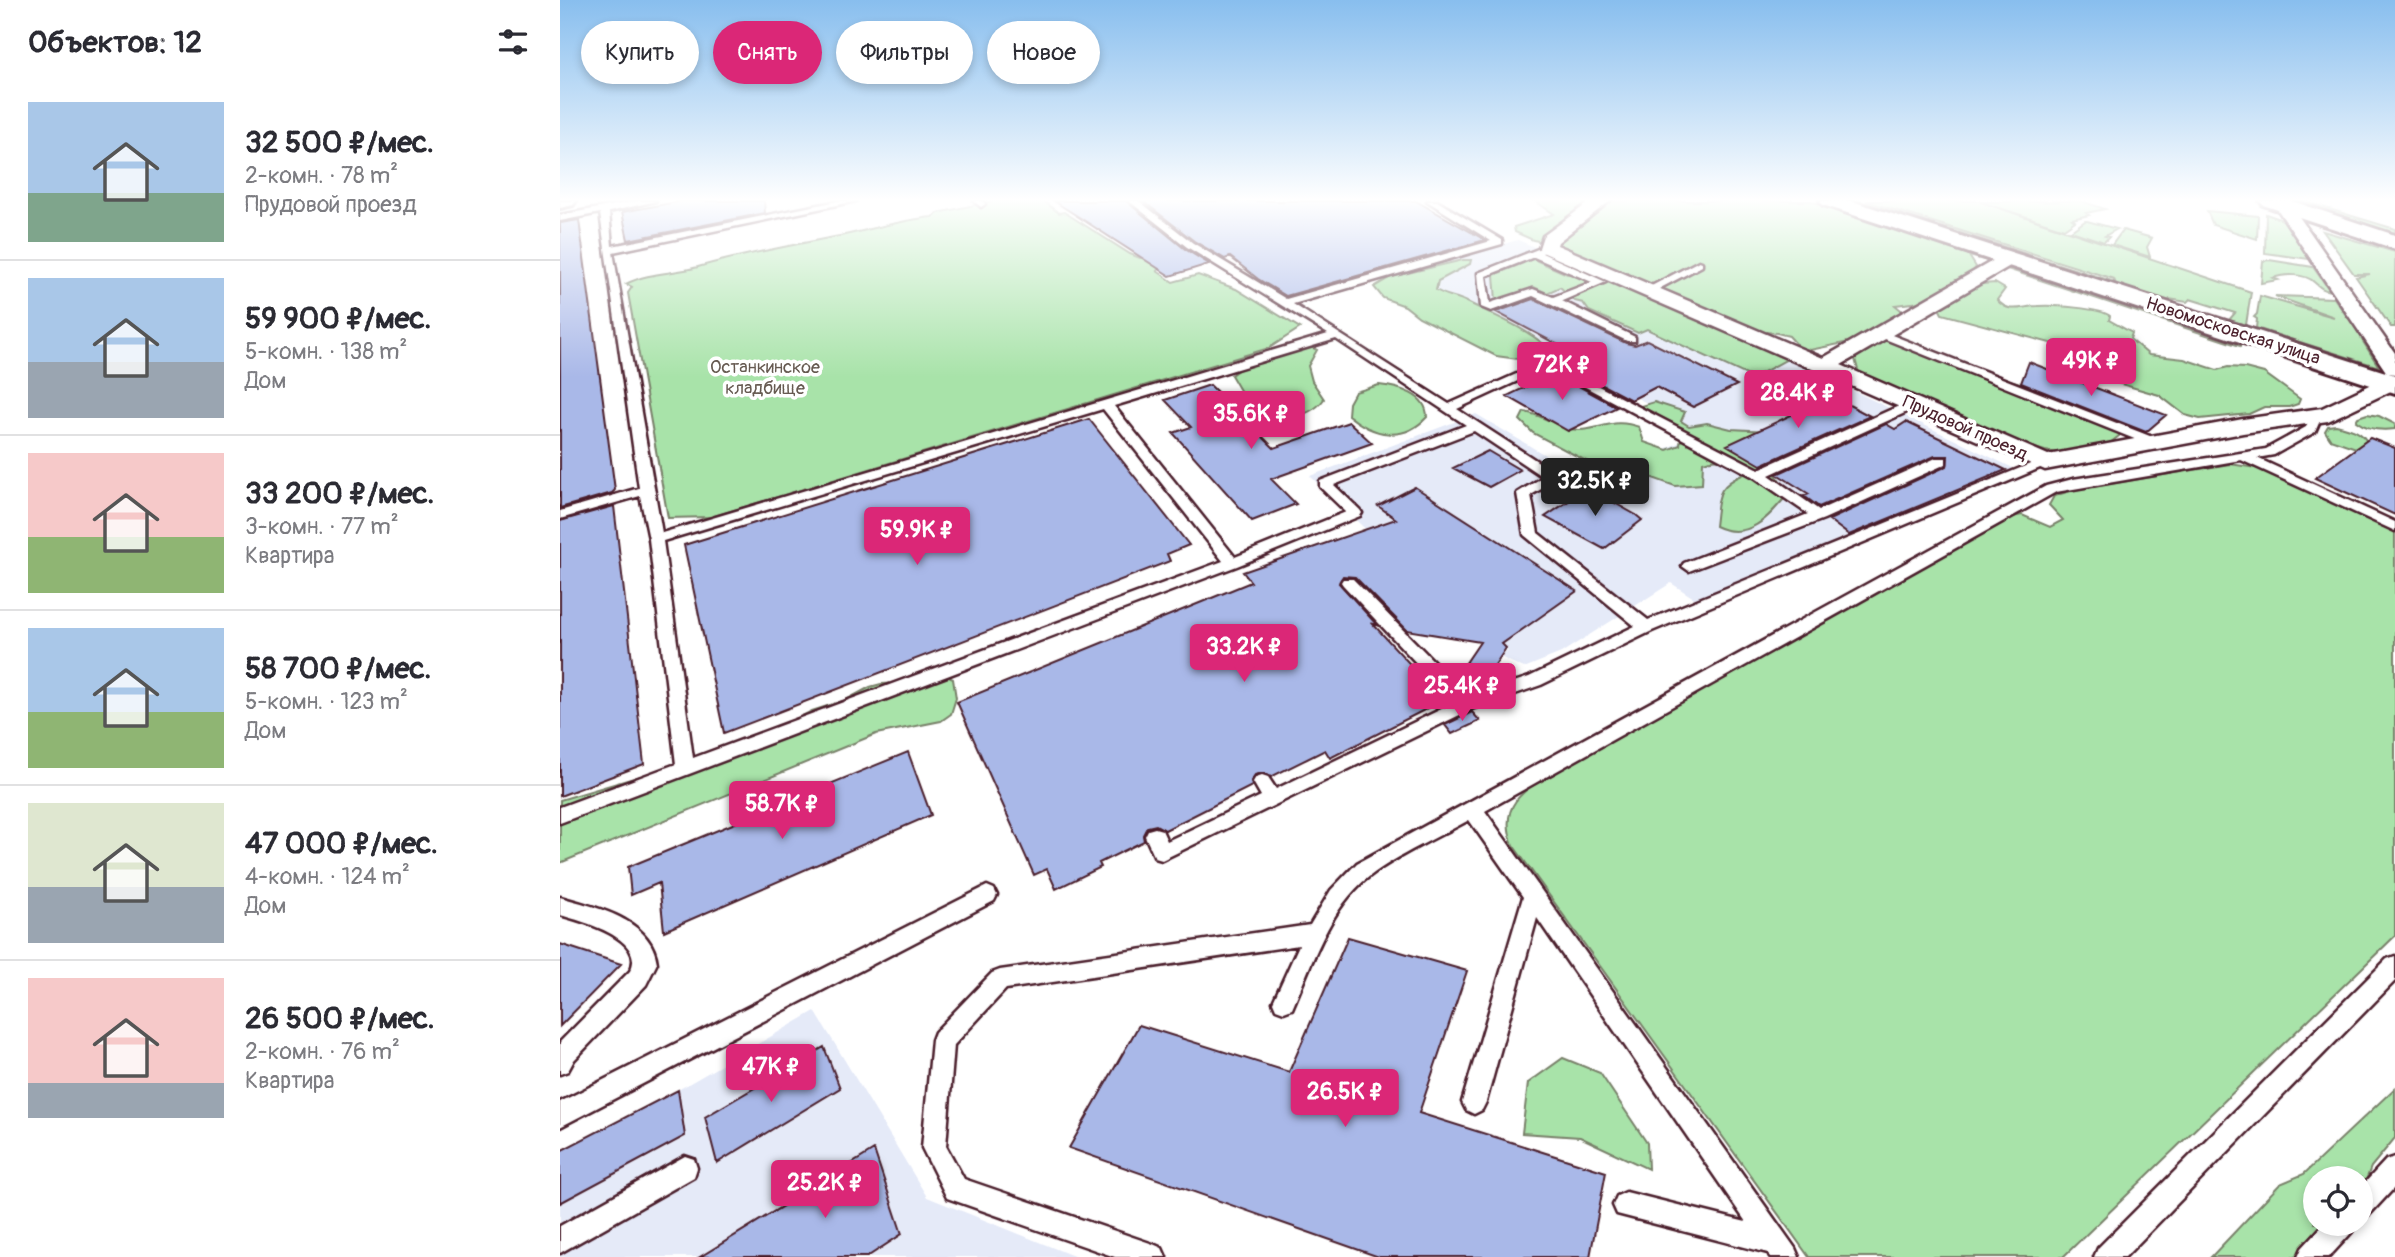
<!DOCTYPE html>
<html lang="ru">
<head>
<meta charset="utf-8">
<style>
	body { margin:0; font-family:Pangolin,sans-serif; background:#f7f7f7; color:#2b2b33; height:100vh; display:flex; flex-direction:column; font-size:26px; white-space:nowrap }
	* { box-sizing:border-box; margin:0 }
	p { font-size:23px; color:#7c7c81 }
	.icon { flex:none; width:38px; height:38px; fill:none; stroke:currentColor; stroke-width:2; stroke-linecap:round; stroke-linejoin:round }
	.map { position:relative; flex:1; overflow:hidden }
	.panel { display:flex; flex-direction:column; background:#fff; width:560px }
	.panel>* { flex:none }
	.banner { position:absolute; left:21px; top:21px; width:665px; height:63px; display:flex; gap:14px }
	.buttons { position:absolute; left:1743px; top:1166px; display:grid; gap:14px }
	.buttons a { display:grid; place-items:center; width:70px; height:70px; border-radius:50%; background:#fff; box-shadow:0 4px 10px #0003; font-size:35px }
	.price { position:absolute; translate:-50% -60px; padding:0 16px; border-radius:7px; background:#db2777; color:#fff; font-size:23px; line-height:46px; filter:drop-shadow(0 2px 4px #0008) }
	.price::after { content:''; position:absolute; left:50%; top:42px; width:21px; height:16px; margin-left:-10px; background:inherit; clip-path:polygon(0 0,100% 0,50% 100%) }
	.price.selected { background:#222; color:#fff }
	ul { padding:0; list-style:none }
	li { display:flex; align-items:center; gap:21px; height:175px; padding:0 28px }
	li+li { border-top:2px solid #e1e1e2 }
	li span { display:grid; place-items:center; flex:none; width:196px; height:140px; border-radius:0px; color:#555 }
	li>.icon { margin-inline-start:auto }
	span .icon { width:84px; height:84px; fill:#fffc; stroke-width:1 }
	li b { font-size:30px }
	h2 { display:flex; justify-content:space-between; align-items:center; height:84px; padding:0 28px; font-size:30px }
	.chip { padding:0 24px; border-radius:32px; background:#fff; box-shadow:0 4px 10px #0003; font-size:24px; line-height:63px }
	.chip.selected { background:#db2777; color:#fff }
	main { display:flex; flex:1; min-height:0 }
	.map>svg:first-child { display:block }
</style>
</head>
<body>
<main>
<section class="panel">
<h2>Объектов: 12<svg class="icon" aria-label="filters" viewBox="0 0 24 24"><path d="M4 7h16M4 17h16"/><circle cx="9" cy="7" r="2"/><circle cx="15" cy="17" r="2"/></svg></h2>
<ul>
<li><span style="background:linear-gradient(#a9c7e8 65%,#7fa58c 0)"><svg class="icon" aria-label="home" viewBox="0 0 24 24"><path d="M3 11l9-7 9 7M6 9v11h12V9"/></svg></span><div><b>32 500 ₽/мес.</b><p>2-комн. · 78 m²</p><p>Прудовой проезд</p></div></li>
<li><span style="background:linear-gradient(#a9c7e8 60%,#9aa5b1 0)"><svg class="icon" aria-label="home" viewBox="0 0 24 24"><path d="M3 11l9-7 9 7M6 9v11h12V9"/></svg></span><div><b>59 900 ₽/мес.</b><p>5-комн. · 138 m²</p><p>Дом</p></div></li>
<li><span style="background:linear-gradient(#f6c9c9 60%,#8fb573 0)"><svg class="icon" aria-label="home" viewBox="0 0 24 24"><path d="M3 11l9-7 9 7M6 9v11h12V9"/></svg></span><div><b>33 200 ₽/мес.</b><p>3-комн. · 77 m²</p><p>Квартира</p></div></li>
<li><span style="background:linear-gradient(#a9c7e8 60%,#8fb573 0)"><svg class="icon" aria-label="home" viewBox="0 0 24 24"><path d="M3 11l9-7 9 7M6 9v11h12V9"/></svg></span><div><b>58 700 ₽/мес.</b><p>5-комн. · 123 m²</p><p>Дом</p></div></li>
<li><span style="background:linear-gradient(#dfe7d0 60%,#9aa5b1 0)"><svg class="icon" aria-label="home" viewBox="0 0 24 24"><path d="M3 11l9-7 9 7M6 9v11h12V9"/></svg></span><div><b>47 000 ₽/мес.</b><p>4-комн. · 124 m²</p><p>Дом</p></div></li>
<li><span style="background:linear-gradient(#f6c9c9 75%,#9aa5b1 0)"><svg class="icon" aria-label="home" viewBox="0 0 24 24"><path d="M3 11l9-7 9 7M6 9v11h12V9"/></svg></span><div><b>26 500 ₽/мес.</b><p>2-комн. · 76 m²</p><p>Квартира</p></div></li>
</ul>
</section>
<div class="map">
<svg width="1835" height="1257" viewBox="0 0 1835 1257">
	<rect width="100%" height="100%" fill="#fff"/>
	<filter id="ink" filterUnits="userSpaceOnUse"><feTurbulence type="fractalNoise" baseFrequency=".0143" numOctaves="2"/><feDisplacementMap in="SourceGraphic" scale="14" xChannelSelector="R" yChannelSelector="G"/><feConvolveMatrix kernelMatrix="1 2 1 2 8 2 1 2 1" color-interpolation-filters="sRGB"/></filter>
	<g filter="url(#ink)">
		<!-- built -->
		<path fill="#e5eaf8" d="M958,240L1267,372V378L1453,468L1447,474L1137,600L1111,583L1001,653L964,668L940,657L948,651L860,565L848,570L750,476L916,414L1007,468L1046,480L1075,462L1143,432L837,274Z
			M255,1011L367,1197L516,1257H0V1151L118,1090Z"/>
		<!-- green -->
		<path fill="#a8e3a9" stroke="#79816a" stroke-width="2" d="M433,201H483L499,213L504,212L570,254L580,258L610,251L614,255L597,271L613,282L638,275L676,289L740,328L709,348L151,517L108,518L68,293L72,287L66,284C89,272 114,274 138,267C183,254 228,246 274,237C307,231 339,220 373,217L378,213Z
			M975,201H1251L1431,262L1409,256L1416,267L1405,282L1361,302L1335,305L1346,314L1299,340L1250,350L1239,347L1229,336L1217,333L1182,330L1231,357L1193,378L1087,329L1078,333L1029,311L1023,303L1015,301L1000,287L987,293L974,287L936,301L934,275L973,259L1007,274L1034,272L995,244L973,240L955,232L954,227L994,214Z
			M1286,201H1299L1555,282L1554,279L1306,201H1418L1691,292L1686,325L1669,320L1675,313L1630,299L1627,302L1609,299L1623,308Z
			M1521,201L1545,209L1526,213L1529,215L1512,219L1515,221L1504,229L1421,202Z
			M1731,201H1743L1835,229V236Z
			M1647,211L1698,216L1697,239L1653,225Z
			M1706,214L1723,220L1749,259L1705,253Z
			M1525,221H1527L1557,229L1545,236L1549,237L1544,242L1511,231Z
			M1563,230L1592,238L1587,247L1590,257L1552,245Z
			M1763,231L1835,252V327H1831L1796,277L1810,274H1794Z
			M903,260H911L910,264L878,281L876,290C887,297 896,296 907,302C933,315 966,328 988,348L985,353L958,359L936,356L859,317L845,306L823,298L814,287L831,277Z
			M1709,260L1753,267L1770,291C1761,289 1760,287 1754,282C1745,273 1724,274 1713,278L1718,280L1701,283L1703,261Z
			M1448,266L1455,268L1681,344L1680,346L1444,268Z
			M1435,283L1445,289L1437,300C1450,315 1462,306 1478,306C1492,305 1541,308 1550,316L1549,320L1572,333L1570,339L1589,355L1624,359L1657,370L1668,367L1685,368L1704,373L1740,399L1738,404L1729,407H1704L1689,414L1640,419L1625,415L1599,395L1533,376L1521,359L1505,347L1382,314L1379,308L1402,295L1410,285Z
			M1700,296L1774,317L1715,296L1774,298L1788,318L1793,319L1810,341L1802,340L1819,367L1696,328L1697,319L1694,317L1697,314Z
			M1327,338L1357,343L1426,373L1460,383L1481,394L1534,407L1550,417L1560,430L1559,436L1546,446L1506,454L1485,451L1455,442L1299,374L1294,355Z
			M751,347L757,350L748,366L752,381L764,399C750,420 707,424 687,410L685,399L671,375L682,367Z
			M819,385C838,387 867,394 867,417C843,443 813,436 788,415L789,403L795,392Z
			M1094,402L1125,412L1121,421L1129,426L1147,423L1171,429L1209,431L1237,447V454L1214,471L1228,494C1209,517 1188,542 1155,526C1159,496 1155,487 1184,474C1170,463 1161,455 1143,462L1142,484L1115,486L1068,469H1054L1028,462L973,433L960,420L964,412C983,414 1000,430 1018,430C1043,430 1052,417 1079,427L1084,442L1107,450L1120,445L1121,435L1082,415L1081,406Z
			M1807,414L1819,416L1835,424V429C1821,431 1808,430 1796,421L1798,417Z
			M1776,425C1788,428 1803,431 1808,444L1796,448L1770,439L1765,431L1768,426Z
			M1670,464L1703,469L1835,531V936L1503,1257H1249L953,845C938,806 962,791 993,772L1452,517L1462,515L1490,527L1503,520L1489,505L1494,496L1513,490Z
			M378,672L393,679L396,698L391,714L381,721L316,734L0,863V800L185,745L252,711L286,700L310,687L321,684L343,683Z
			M1003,1058L1040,1073L1087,1143L1088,1169L1020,1137L962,1133L968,1083Z
			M1835,1088V1138L1811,1167L1801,1193V1178H1755V1223H1772L1741,1257H1651L1720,1184L1744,1174Z"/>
		<!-- building -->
		<path fill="#a9b8e8" stroke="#4a1f2b" stroke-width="2" d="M122,201H204L205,213L68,240L62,212Z
			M494,201H566L625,249L649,264L610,276Z
			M583,201H856L925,240L726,296L698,279L670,257L665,259L634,241Z
			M19,220L55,490L52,493L0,508V223Z
			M973,299L1066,343L1075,345L1087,340L1177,385L1133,407L1096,387L1071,400L1008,367L1025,359L936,312Z
			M1469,362L1606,415L1586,432L1461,383Z
			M995,373L1057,407L1008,431L947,396Z
			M650,385L714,448L789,422L812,443L711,479L736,504L692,521L613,433L631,427L605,400Z
			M1272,396L1310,416L1201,465L1167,445Z
			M529,419L629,545L607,554L610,561L164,733L124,545Z
			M1346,422L1446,470L1289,535L1269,520L1387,466L1388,456H1375L1259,507L1244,496L1249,494L1217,474L1326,424L1335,429Z
			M1810,438L1835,448V515L1755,478Z
			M928,451L960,470L929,487L893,468Z
			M855,487L1017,591L942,644L946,648L918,691L910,694L895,679L920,642L847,630L795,577L783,576L779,583L817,625L813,624L882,699L884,696L890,702L876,709L880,702L770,758L765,750L711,777L703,773L695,775L691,781L692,786L605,830L596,825L587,827L583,835L584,841L539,863L541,867L496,889L487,869L474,875L397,702L691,582L683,572L836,519L818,506Z
			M1028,488L1076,515L1082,520L1044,549L985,517Z
			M54,506L84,764L0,796V521Z
			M912,712L920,721L892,734L885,725Z
			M348,752L371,815L104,931L99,883L71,895L68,867Z
			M788,937L907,971L859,1113L1046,1172L1030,1257H819L509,1148L579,1025L729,1072Z
			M0,944L61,964L0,1026Z
			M264,1047L280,1088L157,1163L145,1117Z
			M118,1090L125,1136L0,1203V1151Z
			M314,1150L342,1234L307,1257H140Z"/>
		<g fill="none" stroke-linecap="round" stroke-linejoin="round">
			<!-- service casing -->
			<g stroke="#4a1f2b" stroke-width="5">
				<path id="service" d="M77,201H96L49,212L52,246L278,201H296L53,252L102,533L768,334L627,247L569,201H579L633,243L726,299L931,241L867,201H877L942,240V244L733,304L889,404L988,360L1199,469L1350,401H1358V407L1209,475L1259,510L1376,458H1386V464L1264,519L1129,571L1122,566L1124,563L1248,514L1194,477L988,367L897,409L997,474V480L971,495L978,533L1088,620L1480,460L1485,459L1492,463L1092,631L981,685L912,709L602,860L595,858L585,836L588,830L595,828L602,830L607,841L701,796L693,782L696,777L702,775L708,777L716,789L894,703L783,585L781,582L783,579H793L909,697L969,677L1075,626L964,535L957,493L983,477L914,431L774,485L800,510L802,513L800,516L677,566L0,823V807L116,764L89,539L80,496L0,519V511L79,488L40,213L0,221V215ZM776,339L906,425L760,481V487L786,512L675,557L554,406ZM543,409L663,561L133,758L103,541Z
					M414,201H423L425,204L421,207Z
					M988,245L993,248L982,253L1046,282L1002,301L1075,337V341H1067L973,296L931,311L921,307L918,273ZM974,257L1032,282L993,297L973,289L930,303L926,276Z
					M1139,261L1142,262V266L1091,293L1082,291Z
					M1319,330L1600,440L1602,443L1600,446H1592L1315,335V331Z
					M1756,412L1762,416L1755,432L1714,455L1697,458L1835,522V531L1681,460L1496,492L925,811L1235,1248L1239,1257H1210L1208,1253L1057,1214L1053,1205L1057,1196L1066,1192L1186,1222L977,918L926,1102L922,1110L914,1114L906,1110L902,1102L963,897L909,820C880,836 836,856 810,876C769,907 752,964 732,1009L724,1012L716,1009L713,1002L739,945L446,989L394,1045L386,1146L404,1179L593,1244L602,1248L606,1257H555L387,1198L362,1148L372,1040L375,1032L432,973L440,970L750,925L771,890L797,863L1486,486L1513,479L1706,449L1746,427L1752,413Z
					M427,886L434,889L437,895L434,901L0,1127V1102Z
					M0,897C35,907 92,919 97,963L86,985L14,1060L8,1071L0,1074V1042L70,971C88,939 22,921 0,915Z
					M1835,956V981L1565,1257H1534L1538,1248L1827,959Z
					M125,1156L134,1159L137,1168L134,1177L0,1253V1226Z
					M1835,1157V1187L1810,1214L1801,1218V1187L1826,1160Z
					M1765,1223H1796L1792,1232L1769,1257H1738L1742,1248Z"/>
			</g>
			<!-- minor casing -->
			<g stroke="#4a1f2b" stroke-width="5">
				<path id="minor" d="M1031,201H1050L998,242L997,245L1263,358L1443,255H1455L1458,259L1455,263L1281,365L1488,455L1683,419L1762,408L1831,375L1835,376V389L1768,421L1683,433L1485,470L982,252L979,248L983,236Z
					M1712,201H1728L1835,353V374L1827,373Z"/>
			</g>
			<!-- tertiary casing -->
			<g stroke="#4a1f2b" stroke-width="6">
				<path id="tertiary" d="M0,201H16L13,205L0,208Z"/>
			</g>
			<!-- secondary casing -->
			<g stroke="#4a1f2b" stroke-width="6">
				<path id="secondary" d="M1260,201H1292L1835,375V393L1263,205Z
					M1700,201H1732L1835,235V249L1703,205Z"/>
			</g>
			<!-- service -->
			<use href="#service" fill="#fff" fill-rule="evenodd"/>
			<!-- minor -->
			<use href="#minor" fill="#fff" fill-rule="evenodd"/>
			<!-- tertiary -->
			<use href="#tertiary" fill="#fff" fill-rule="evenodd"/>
			<!-- secondary -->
			<use href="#secondary" fill="#fff" fill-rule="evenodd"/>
		</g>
	</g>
	<!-- sky -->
	<linearGradient id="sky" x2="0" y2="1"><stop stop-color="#88beee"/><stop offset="0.53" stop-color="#fff"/><stop offset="1" stop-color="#fff" stop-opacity="0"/></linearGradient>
	<rect width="1835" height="377" fill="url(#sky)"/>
	<g text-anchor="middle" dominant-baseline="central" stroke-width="7" stroke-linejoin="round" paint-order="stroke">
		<!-- far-street labels -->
		<g font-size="18" fill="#4a1f2b" stroke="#fff">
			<text transform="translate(1673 331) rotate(18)">Новомосковская улица</text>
			<text transform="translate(1405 428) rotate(24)">Прудовой проезд</text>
		</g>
		<!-- far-park labels -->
		<g font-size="18" fill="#665a51" stroke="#fff">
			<text x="205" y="367">Останкинское<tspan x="205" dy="21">кладбище</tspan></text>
		</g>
	</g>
</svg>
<div class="buttons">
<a><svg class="icon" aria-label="locate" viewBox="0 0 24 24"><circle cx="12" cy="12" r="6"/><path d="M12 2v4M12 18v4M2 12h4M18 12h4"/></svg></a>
</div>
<b class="price" style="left:1531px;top:398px">49K ₽</b>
<b class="price" style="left:1002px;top:402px">72K ₽</b>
<b class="price" style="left:1238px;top:430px">28.4K ₽</b>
<b class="price" style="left:691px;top:451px">35.6K ₽</b>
<b class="price selected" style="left:1035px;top:518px">32.5K ₽</b>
<b class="price" style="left:357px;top:567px">59.9K ₽</b>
<b class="price" style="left:684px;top:684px">33.2K ₽</b>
<b class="price" style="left:902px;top:723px">25.4K ₽</b>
<b class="price" style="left:222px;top:841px">58.7K ₽</b>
<b class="price" style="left:211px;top:1104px">47K ₽</b>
<b class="price" style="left:785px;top:1129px">26.5K ₽</b>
<b class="price" style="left:265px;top:1220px">25.2K ₽</b>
<div class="banner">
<a class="chip">Купить</a>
<a class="chip selected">Снять</a>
<a class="chip">Фильтры</a>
<a class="chip">Новое</a>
</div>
</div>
</main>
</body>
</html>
